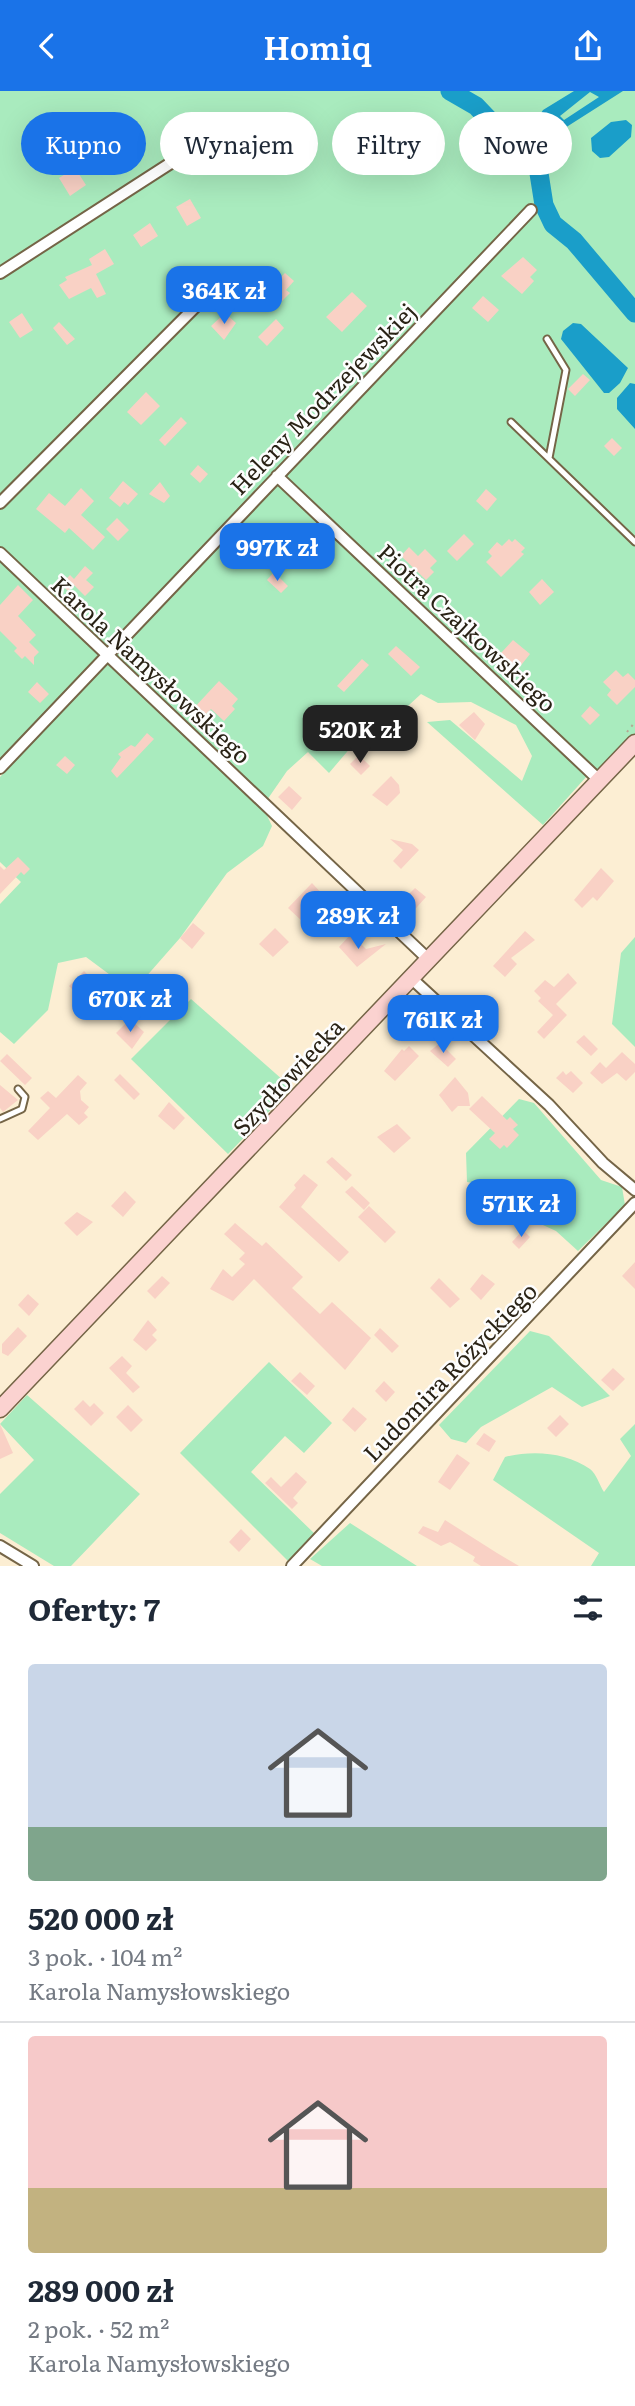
<!DOCTYPE html>
<html lang="pl">
<head>
<meta charset="utf-8">
<style>
	body { margin:0; font-family:Literata,serif; background:#f6f6f7; color:#1f2937; height:100vh; display:flex; flex-direction:column; font-size:26px; white-space:nowrap }
	* { box-sizing:border-box; margin:0 }
	p { font-size:23px; color:#747a83 }
	.icon { flex:none; width:38px; height:38px; fill:none; stroke:currentColor; stroke-width:2; stroke-linecap:round; stroke-linejoin:round }
	.map { position:relative; height:1475px; overflow:hidden }
	.panel { display:flex; flex-direction:column; background:#fff; flex:1 }
	.panel>* { flex:none }
	.guide { position:absolute; left:21px; top:21px; width:593px; height:63px; display:flex; gap:14px }
	.price { position:absolute; translate:-50% -60px; padding:0 16px; border-radius:14px; background:#1a73e8; color:#fff; font-size:23px; line-height:46px; filter:drop-shadow(0 2px 4px #0008) }
	.price::after { content:''; position:absolute; left:50%; top:42px; width:21px; height:16px; margin-left:-10px; background:inherit; clip-path:polygon(0 0,100% 0,50% 100%) }
	.price.current { background:#222; color:#fff }
	ul { padding:0; list-style:none }
	li { display:grid; align-content:center; gap:14px; height:371px; padding:0 28px }
	li+li { border-top:2px solid #e0e1e3 }
	li span { display:grid; place-items:center; height:217px; border-radius:7px; color:#555 }
	li>.icon { margin-inline-start:auto }
	span .icon { width:126px; height:126px; fill:#fffc; stroke-width:1 }
	li b { font-size:30px }
	h2 { display:flex; justify-content:space-between; align-items:center; height:84px; padding:0 28px; font-size:30px }
	.pill { padding:0 24px; border-radius:32px; background:#fff; box-shadow:0 7px 28px #0002; font-size:24px; line-height:63px }
	.pill.current { background:#1a73e8; color:#fff }
	header { display:flex; justify-content:space-between; align-items:center; height:91px; padding:0 28px; background:#1a73e8; color:#fff; font-size:32px; font-weight:600 }
	.map>svg:first-child { display:block }
</style>
</head>
<body>
<header><svg class="icon" aria-label="back" viewBox="0 0 24 24"><path d="M15 5l-7 7 7 7"/></svg>Homiq<svg class="icon" aria-label="share" viewBox="0 0 24 24"><path d="M12 15V3M7 8l5-5 5 5M5 13v7h14v-7"/></svg></header>
<div class="map">
<svg width="635" height="1475" viewBox="0 0 635 1475">
	<rect width="100%" height="100%" fill="#fceed3"/>
	<!-- green -->
	<path fill="#a9ebbe" d="M0,0H635V655L603,689L279,380L110,556L104,554L0,455Z
		M276,392L587,685L543,734L427,631L450,629L522,690L532,665L516,634L471,611L438,612L421,603L371,649L352,655L329,682L308,661L287,680L267,709L112,566Z
		M0,468L99,564L0,668Z
		M106,571L263,716L272,735L263,755L227,782L180,847L144,888L125,895L86,866L58,872L48,919L14,953L0,941V813L21,791L0,771V686Z
		M635,846V956L612,933L621,862Z
		M191,908L292,997L228,1063L131,968Z
		M519,1008L534,1012L601,1089L622,1096L625,1114L578,1160L556,1140L532,1129L500,1097L467,1091L466,1062Z
		M530,1240L549,1245L610,1305L582,1316L552,1296L481,1336L466,1352L451,1348L439,1334Z
		M269,1271L332,1332L304,1362L285,1345L251,1381L317,1445L291,1473L180,1362Z
		M27,1304L140,1403L71,1475H54L0,1442V1403L34,1369L0,1333Z
		M635,1333V1475H591L599,1462L493,1389L505,1366C532,1359 566,1361 590,1378C596,1382 600,1395 604,1401L631,1365L620,1348Z
		M350,1432L417,1475H322L310,1468Z"/>
	<!-- water -->
	<path fill="#1a9ec9" fill-rule="evenodd" d="M574,0H623L557,42L540,38L538,27L543,19ZM590,1L599,6L564,29L560,25Z
		M626,29L632,34L631,46L609,66L600,67L592,60L591,47L611,31Z
		M573,232L581,233L628,277L620,292L609,302H604L561,248L563,240Z
		M630,292L635,293V338L617,318V307Z"/>
	<g fill="none" stroke-linecap="round" stroke-linejoin="round">
		<!-- river -->
		<path stroke="#1a9ec9" stroke-width="19" d="M450,0L476,15L496,36L531,63L538,76L544,114L553,133L574,150L635,222"/>
	</g>
	<!-- building -->
	<path fill="#f9d1c5" d="M125,48L134,64L122,71L113,54Z
		M75,77L86,94L70,105L59,87Z
		M190,108L201,127L187,135L176,116Z
		M150,132L158,145L141,156L133,144Z
		M105,158L114,173L96,183L106,203L97,207L91,197L69,208L59,194L67,189L65,186L92,174L89,168Z
		M523,166L537,179L530,186L534,190L522,203L501,185Z
		M285,182L294,190L286,199L290,202L273,219L260,206L271,192L273,194Z
		M352,201L367,215L342,241L326,226Z
		M483,205L499,219L488,231L472,217Z
		M22,222L33,239L20,247L9,231Z
		M225,222L236,232L224,249L211,235Z
		M276,228L284,237L267,255L258,246Z
		M59,231L75,248L67,254L53,237Z
		M583,283L590,289L575,305L568,298Z
		M146,301L160,315L141,334L127,321Z
		M181,326L187,332L165,355L159,349Z
		M612,347L622,357L614,365L604,355Z
		M198,374L208,383L200,392L190,383Z
		M123,390L138,403L128,414L124,411L120,416L109,407Z
		M160,391L170,405L164,412L149,403Z
		M81,397L94,410L81,424L105,446L93,459L69,437L65,442L36,418L49,402L65,415Z
		M486,398L497,408L487,420L476,410Z
		M117,427L129,439L118,450L106,438Z
		M464,443L474,453L457,470L447,460Z
		M509,448L512,451L515,448L525,457L521,461L524,463L501,486L486,471L492,465L488,461L497,451L502,455Z
		M409,456L418,465L425,458L437,470L430,477L434,481L426,489L401,465Z
		M85,475L93,482L86,489L94,496L85,505L74,494L68,500L61,493L70,484L74,488Z
		M274,481L288,495L281,502L267,489Z
		M542,488L554,501L540,514L529,501Z
		M18,494L33,509L18,525L36,544L29,551L39,561L34,566V574L25,565L22,568L14,560L17,557L0,540V514Z
		M513,549L530,563L518,578L501,562Z
		M396,555L420,576L411,585L388,563Z
		M362,568L369,574L344,601L337,595Z
		M616,579L623,586L628,582L635,589V596L617,614L607,604L611,599L603,591Z
		M219,590L238,608L232,615L235,618L224,630L211,618L202,627L193,618Z
		M37,591L49,603L40,612L28,601Z
		M590,615L600,624L590,634L581,625Z
		M474,621L485,633L475,649L459,634Z
		M147,642L154,648L117,687L111,680L121,666L118,663L131,654L135,656Z
		M359,664L370,675L361,684L350,673Z
		M65,665L75,674L67,683L56,674Z
		M391,685L399,694L400,702L387,715L372,704Z
		M289,695L302,707L292,719L278,706Z
		M390,748L412,753L419,759L401,778L393,770L403,759Z
		M18,766L30,778L24,784L21,781L0,803V775L4,779Z
		M601,777L614,790L597,810L593,806L582,817L574,809Z
		M312,792L325,806L303,831L288,817Z
		M415,797L426,806L409,825L398,814Z
		M193,832L205,842L192,858L180,847Z
		M275,837L289,851L273,866L259,853Z
		M525,840L535,849L511,867L517,873L505,886L493,875Z
		M351,843L366,858L386,853L357,876L339,856Z
		M84,880L96,892L102,886L112,895L99,909L85,895L77,903L69,895Z
		M568,882L577,892L556,913L567,924L544,948L537,941L553,924L538,910L541,907L534,900L545,889L554,896Z
		M153,890L165,901L153,916L140,904Z
		M130,928L144,941L132,958L116,942Z
		M584,944L598,958L591,965L576,951Z
		M440,952L456,968L448,976L430,960Z
		M409,955L419,965L395,990L384,980L402,958L404,960Z
		M622,961L635,973V981L626,990L617,982L602,993L590,982L600,971L606,977Z
		M7,963L32,987L25,994L0,970Z
		M563,980L566,984L571,980L583,992L573,1002L556,987Z
		M120,983L140,1003L134,1009L114,989Z
		M78,984L87,992L80,1000L81,1009L89,1016L84,1022L88,1026L79,1034L67,1023L38,1049L28,1040L50,1017L40,1007L48,1000L56,1007Z
		M455,986L468,1002L470,1015H458L452,1021L439,1004Z
		M0,994L18,1009L3,1021L0,1017Z
		M482,1005L507,1029L510,1026L518,1034L513,1038L519,1044L507,1057L504,1054L500,1058L489,1048L495,1042L469,1018Z
		M169,1011L185,1027L174,1039L158,1025Z
		M397,1033L411,1047L394,1062L377,1046Z
		M332,1066L352,1084L346,1090L326,1071Z
		M304,1083L318,1094L301,1116L349,1161L339,1171L279,1116L296,1097L294,1094Z
		M352,1095L370,1112L364,1119L345,1101Z
		M125,1100L136,1111L123,1126L111,1115Z
		M369,1115L396,1141L385,1152L358,1126Z
		M77,1121L93,1131L77,1145L64,1132Z
		M235,1132L262,1155L266,1151L303,1186L292,1197L320,1223L332,1211L371,1247L345,1279L254,1188L233,1210L210,1198L223,1178L232,1186L245,1173L239,1168L245,1162L224,1143Z
		M523,1139L530,1146L519,1158L512,1151Z
		M635,1171V1198L622,1185Z
		M482,1183L495,1193L481,1209L470,1198Z
		M162,1185L170,1192L155,1208L147,1200Z
		M439,1187L460,1208L450,1217L430,1197Z
		M28,1203L39,1213L29,1225L18,1214Z
		M148,1229L157,1239L152,1244L157,1249L146,1260L133,1249Z
		M18,1236L27,1245L8,1265L2,1262V1253Z
		M380,1237L399,1255L392,1262L374,1244Z
		M122,1265L132,1275L126,1282L140,1296L133,1302L109,1277Z
		M613,1277L625,1288L613,1300L601,1289Z
		M300,1281L315,1295L307,1304L291,1290Z
		M384,1290L395,1301L386,1311L375,1300Z
		M83,1309L90,1316L94,1312L104,1322L91,1335L74,1318Z
		M128,1314L143,1329L131,1341L116,1326Z
		M353,1316L367,1328L355,1341L342,1329Z
		M560,1324L569,1333L556,1346L547,1337Z
		M0,1333L13,1362L0,1368Z
		M484,1342L496,1350L489,1361L476,1353Z
		M457,1363L470,1372L450,1399L438,1391Z
		M296,1381L307,1391L293,1407L298,1412L292,1418L265,1392L271,1386L281,1396Z
		M445,1429L497,1462L519,1475H481L473,1470L475,1466L450,1451L441,1455L418,1442L423,1435L438,1441Z
		M241,1438L251,1448L239,1461L229,1451Z"/>
	<g fill="none" stroke-linecap="round" stroke-linejoin="round">
		<!-- lane casing -->
		<g stroke="#756547" stroke-width="9">
			<path id="lane" d="M547,248L566,279L549,367
				M511,331L635,451
				M0,1028L22,1018L25,1006L18,998"/>
		</g>
		<!-- street casing -->
		<g stroke="#756547" stroke-width="14">
			<path id="street" d="M0,182L191,59
				M277,385L599,689
				M0,412L225,186
				M0,462L428,868
				M0,677L531,119
				M411,887L549,1014L603,1072L635,1099
				M0,1455L33,1475
				M292,1475L635,1112"/>
		</g>
		<!-- secondary casing -->
		<g stroke="#756547" stroke-width="19">
			<path id="secondary" d="M0,1318L635,652"/>
		</g>
		<!-- path -->
		<path stroke="#b4a993" stroke-width="2" stroke-dasharray="2 5" stroke-linecap="butt" d="M627,641L635,631"/>
		<!-- lane -->
		<use href="#lane" stroke="#fff" stroke-width="5"/>
		<!-- street -->
		<use href="#street" stroke="#fff" stroke-width="10"/>
		<!-- secondary -->
		<use href="#secondary" stroke="#fbd2d0" stroke-width="16"/>
	</g>
	<g text-anchor="middle" dominant-baseline="central" stroke-width="5" stroke-linejoin="round" paint-order="stroke">
		<!-- street labels -->
		<g font-size="23" fill="#292215" stroke="#fdfdfd">
			<text transform="translate(322 307) rotate(-46)">Heleny Modrzejewskiej</text>
			<text transform="translate(468 536) rotate(43)">Piotra Czajkowskiego</text>
			<text transform="translate(152 578) rotate(43)">Karola Namysłowskiego</text>
			<text transform="translate(287 985) rotate(-47)">Szydłowiecka</text>
			<text transform="translate(449 1280) rotate(-46)">Ludomira Różyckiego</text>
		</g>
	</g>
</svg>
<b class="price" style="left:224px;top:235px">364K zł</b>
<b class="price" style="left:277px;top:492px">997K zł</b>
<b class="price current" style="left:360px;top:674px">520K zł</b>
<b class="price" style="left:358px;top:860px">289K zł</b>
<b class="price" style="left:130px;top:943px">670K zł</b>
<b class="price" style="left:443px;top:964px">761K zł</b>
<b class="price" style="left:521px;top:1148px">571K zł</b>
<div class="guide">
<a class="pill current">Kupno</a>
<a class="pill">Wynajem</a>
<a class="pill">Filtry</a>
<a class="pill">Nowe</a>
</div>
</div>
<section class="panel">
<h2>Oferty: 7<svg class="icon" aria-label="filters" viewBox="0 0 24 24"><path d="M4 7h16M4 17h16"/><circle cx="9" cy="7" r="2"/><circle cx="15" cy="17" r="2"/></svg></h2>
<ul>
<li><span style="background:linear-gradient(#c9d6e8 75%,#7fa58c 0)"><svg class="icon" aria-label="home" viewBox="0 0 24 24"><path d="M3 11l9-7 9 7M6 9v11h12V9"/></svg></span><div><b>520 000 zł</b><p>3 pok. · 104 m²</p><p>Karola Namysłowskiego</p></div></li>
<li><span style="background:linear-gradient(#f6c9c9 70%,#c2b280 0)"><svg class="icon" aria-label="home" viewBox="0 0 24 24"><path d="M3 11l9-7 9 7M6 9v11h12V9"/></svg></span><div><b>289 000 zł</b><p>2 pok. · 52 m²</p><p>Karola Namysłowskiego</p></div></li>
</ul>
</section>
</body>
</html>
